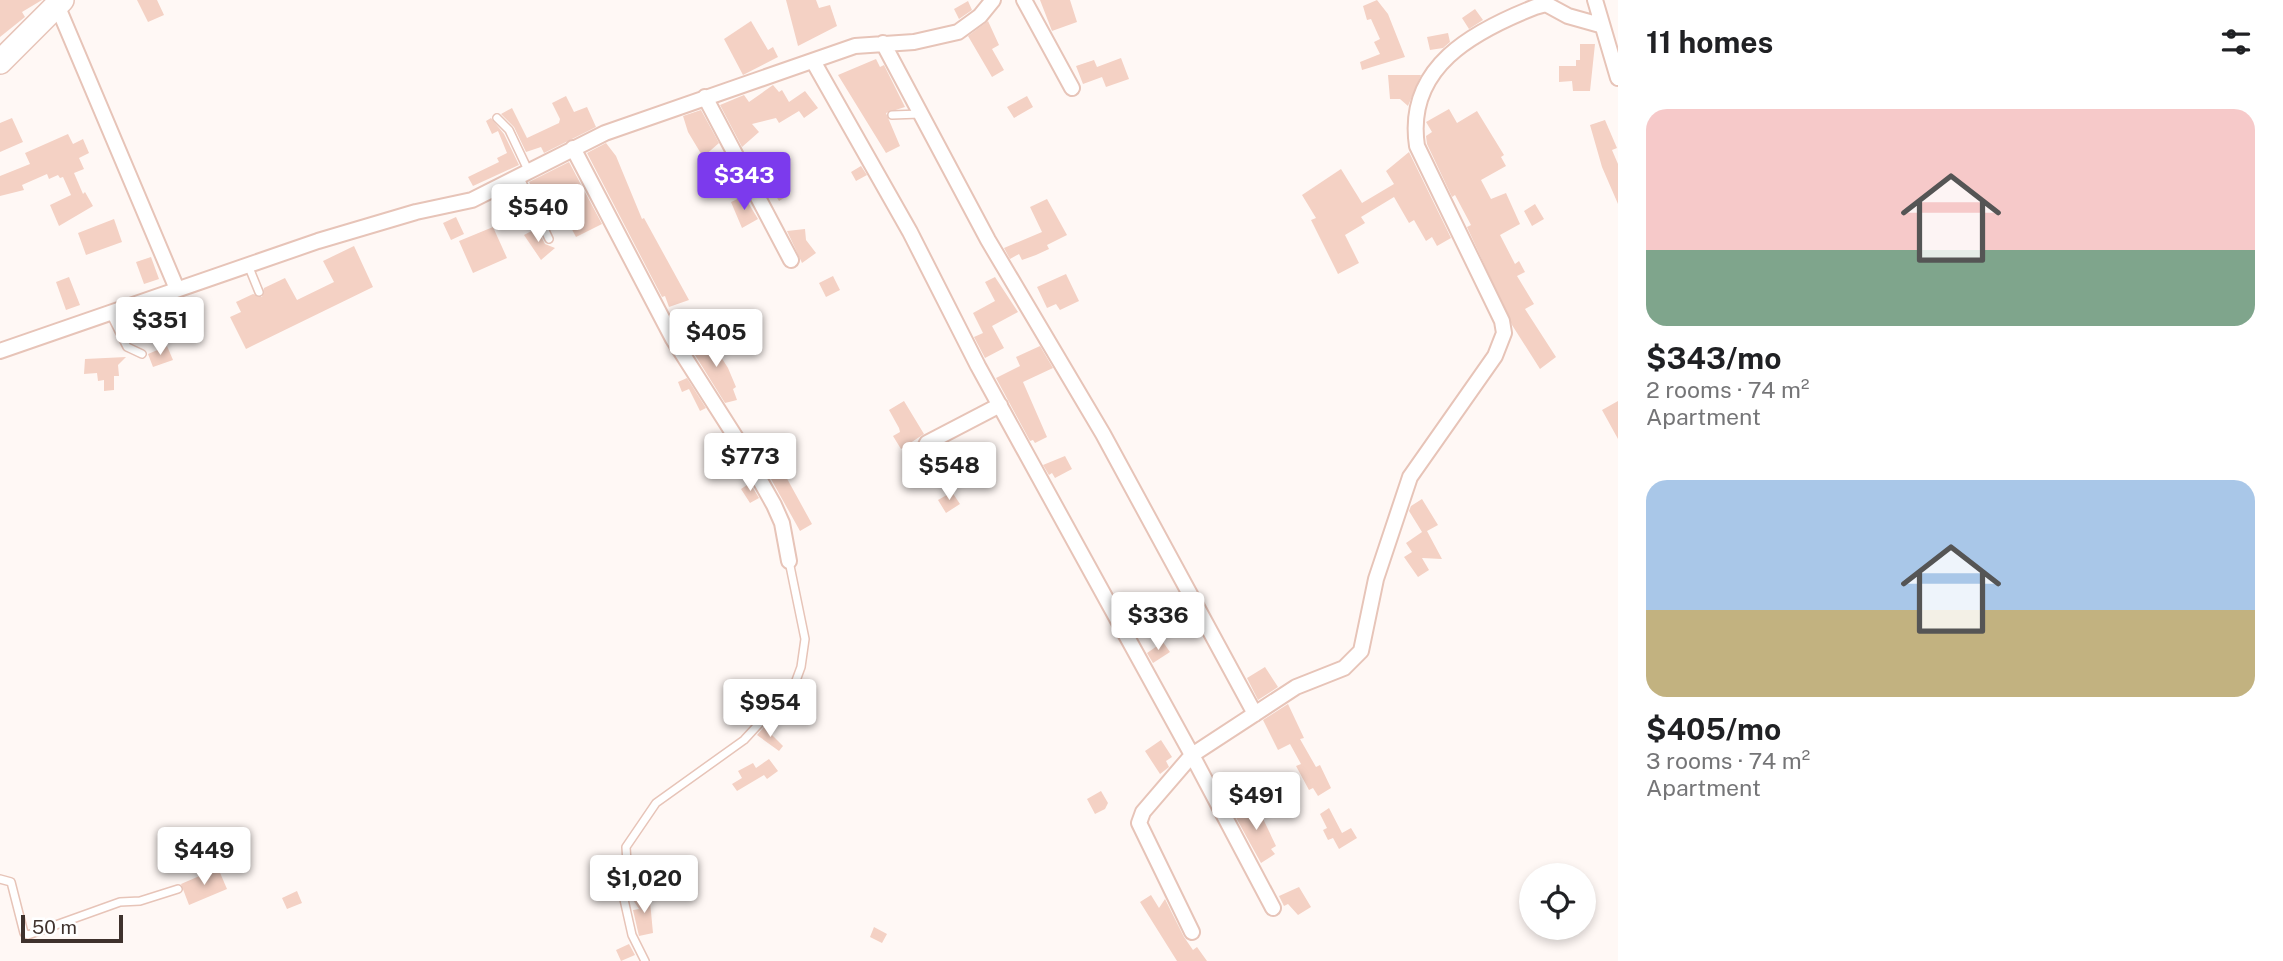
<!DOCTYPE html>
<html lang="en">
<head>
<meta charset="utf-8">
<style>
	body { margin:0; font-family:"Public Sans",sans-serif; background:#f6f6f6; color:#202124; height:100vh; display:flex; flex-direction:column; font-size:26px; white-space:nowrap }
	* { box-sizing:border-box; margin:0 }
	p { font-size:23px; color:#757577 }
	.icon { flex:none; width:38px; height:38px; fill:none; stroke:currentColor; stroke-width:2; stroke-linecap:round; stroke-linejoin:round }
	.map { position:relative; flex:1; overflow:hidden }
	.drawer { display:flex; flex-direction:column; background:#fff; width:665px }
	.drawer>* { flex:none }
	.buttons { position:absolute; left:1519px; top:863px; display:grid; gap:14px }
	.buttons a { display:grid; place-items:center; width:77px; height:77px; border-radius:50%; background:#fff; box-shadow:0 4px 10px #0003; font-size:35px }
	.scale { position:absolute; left:21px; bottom:18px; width:102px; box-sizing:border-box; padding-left:7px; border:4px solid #3f322d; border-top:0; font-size:19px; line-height:24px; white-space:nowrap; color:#3f322d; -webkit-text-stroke:5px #fff; paint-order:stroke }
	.price { position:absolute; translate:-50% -60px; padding:0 16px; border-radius:7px; background:#fff; color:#222; font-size:23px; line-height:46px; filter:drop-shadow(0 2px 4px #0008) }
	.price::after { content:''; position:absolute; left:50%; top:42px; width:21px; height:16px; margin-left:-10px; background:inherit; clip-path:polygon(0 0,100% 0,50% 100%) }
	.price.active { background:#7c3aed; color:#fff }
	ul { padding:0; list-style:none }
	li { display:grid; align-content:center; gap:14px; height:371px; padding:0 28px }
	li span { display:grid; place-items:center; height:217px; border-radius:21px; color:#555 }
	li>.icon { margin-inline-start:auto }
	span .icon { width:126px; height:126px; fill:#fffc; stroke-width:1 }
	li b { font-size:30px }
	h2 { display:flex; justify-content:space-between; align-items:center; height:84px; padding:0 28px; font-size:30px }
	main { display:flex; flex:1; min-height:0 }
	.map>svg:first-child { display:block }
</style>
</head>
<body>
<main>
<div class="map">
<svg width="1618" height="961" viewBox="0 0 1618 961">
	<rect width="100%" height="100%" fill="#fff8f5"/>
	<!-- building -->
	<path fill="#f4d1c4" d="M0,0H42L22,12L25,17L0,37Z
		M137,0H157L164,15L148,22Z
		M786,0H816L819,8L830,5L837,26L798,46Z
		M1040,0H1070L1077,22L1052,31Z
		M1377,0L1388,14L1405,57L1362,70L1360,62L1380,54L1374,42L1380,39L1371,19L1367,20L1363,6Z
		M968,1L972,10L959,19L954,9Z
		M1475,9L1483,20L1469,29L1462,18Z
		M751,21L768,50L773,47L778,57L743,75L724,39Z
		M988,21L999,45L992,49L1004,70L992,77L968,36Z
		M1448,33L1450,42L1443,48L1430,50L1427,37Z
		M1580,44H1595L1590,91H1573L1572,81L1559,82V66H1576V60H1580Z
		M1121,58L1129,79L1106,87L1102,77L1083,84L1076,66L1094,60L1097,67Z
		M876,59L880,67L884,65L905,107L886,113L900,146L886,153L838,75Z
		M1388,75H1421L1408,106L1400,99H1390Z
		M773,85L779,92L782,90L789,102L805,91L818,108L804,118L799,111L779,123L776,118L752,124L759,132L742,147L720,105L744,95L749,102Z
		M566,96L574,112L587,107L596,127L544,153L541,147L526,152L514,127L501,114L512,108L527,138L559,123L560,119L552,103Z
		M1027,96L1033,107L1014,118L1007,107Z
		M1449,109L1457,123L1477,111L1504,155L1501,157L1506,166L1481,180L1491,199L1506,193L1520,224L1500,235L1515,264L1519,261L1525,272L1517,276L1534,304L1525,309L1556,357L1540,369L1512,325L1467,227L1471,225L1455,195L1452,197L1427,144L1426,136L1432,132L1426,122Z
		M701,110L719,143L703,157L688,132L683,116Z
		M12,118L23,142L0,152V123Z
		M491,118L504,134L519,165L473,186L468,177L499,162L497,158L507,153L498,131L492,134L486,121Z
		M1605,120L1617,148L1612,150L1618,164V204L1602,167L1590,125Z
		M68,134L73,144L83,139L89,153L79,158L84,169L74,173L83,194L85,192L93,206L59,226L50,205L71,195L63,177L60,178L58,175L49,179L47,174L22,185L24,190L0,196V176L30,164L25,153Z
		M606,143L616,156L642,219L644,218L689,300L669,307L665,296L662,297L587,153Z
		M1409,152L1451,238L1437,246L1432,237L1426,241L1414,220L1409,223L1394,197L1361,217L1365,223L1345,235L1359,263L1338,274L1311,220L1316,218L1302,195L1341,169L1362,203L1394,184L1386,171Z
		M569,162L602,224L576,237L568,222L555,229L529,182Z
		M716,164L723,178L712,184L704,170Z
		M861,166L867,175L856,181L851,172Z
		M781,182L789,195L779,201L771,188Z
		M521,194L528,208L519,213L511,199Z
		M744,196L758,219L742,228L731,202Z
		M1047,199L1067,235L1047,245L1049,249L1036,255L1022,260L1019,254L1010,259L1004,248L1042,232L1030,207Z
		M1535,204L1544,219L1532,226L1524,211Z
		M456,217L464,234L451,240L443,223Z
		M114,219L122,242L86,255L78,233Z
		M493,227L507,258L473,273L459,241Z
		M537,228L545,244L555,248L541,260L524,235Z
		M805,229L806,240L816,253L802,263L787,231Z
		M354,246L373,287L246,349L230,317L241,312L236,302L253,294L262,297L264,288L285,278L297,300L334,282L323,261Z
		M151,257L159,279L144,284L136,262Z
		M1066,274L1079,301L1060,310L1056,304L1047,308L1037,287Z
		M833,276L840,290L826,297L819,283Z
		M69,277L80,305L66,310L56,282Z
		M995,277L1018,312L992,326L1004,348L985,358L974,337L983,333L973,313L995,301L985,282Z
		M709,338L728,368L736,387L733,389L737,400L725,403L690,347Z
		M167,346L173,360L153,367L148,354Z
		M1040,346L1053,368L1023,382L1047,437L1035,443L1033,440L1030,441L996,378L1020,366L1016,357Z
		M126,357L118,365L119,376H114V390L104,391V380L98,381L97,373L84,374L85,359Z
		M687,378L706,408L700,411L689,389L682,392L678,382Z
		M904,401L924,434L901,449L893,436L900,432L899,428L889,410Z
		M1618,401V439L1602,410Z
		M1065,456L1072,469L1055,478L1052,473L1049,475L1043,465Z
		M779,464L812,524L800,531L766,470Z
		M750,483L759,498L750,503L741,489Z
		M952,492L960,504L946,513L938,500Z
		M1422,499L1438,525L1427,531L1442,559L1422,558L1429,570L1418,577L1404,557L1412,552L1406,543L1422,532L1409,511L1411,506Z
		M1146,595L1155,610L1143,618L1133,603Z
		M1163,642L1170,652L1153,663L1147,653Z
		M1265,667L1278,687L1258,700L1247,678Z
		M1288,704L1304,738L1300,739L1316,767L1320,765L1331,788L1318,796L1313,788L1309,790L1296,766L1301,764L1290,744L1278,750L1263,720Z
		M764,727L783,746L779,751L757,735Z
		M1161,740L1172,757L1166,761L1169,767L1160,774L1145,751Z
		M769,759L778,771L767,779L764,775L737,791L732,784L742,778L738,771L753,763L756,768Z
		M1101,791L1108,803L1105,809L1095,814L1087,799Z
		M1255,802L1276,846L1271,849L1275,854L1261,863L1234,814Z
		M1329,808L1342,833L1351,828L1357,838L1339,849L1333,838L1328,840L1323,830L1327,828L1320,814Z
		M218,868L227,889L189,905L181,884Z
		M1299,887L1311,907L1298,915L1288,904L1284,906L1279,896Z
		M297,891L302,903L287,909L282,898Z
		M649,891L653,933L639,936L633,910L639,909L633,900Z
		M1151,895L1159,908L1165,899L1184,937L1193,950L1197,947L1207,961H1177L1140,902Z
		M874,927L887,934L882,943L870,937Z
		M629,944L635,955L621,961L616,950Z"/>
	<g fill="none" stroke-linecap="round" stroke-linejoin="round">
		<!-- lane casing -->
		<g stroke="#e7c4b8" stroke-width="10">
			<path id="lane" d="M892,115L920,114
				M497,118L509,130L528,170
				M519,176L549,239
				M248,265L259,292
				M110,313L127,347L142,354
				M0,879L11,882L24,933L28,935L120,902L140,901L178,889
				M645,961L632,935L623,895L638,881L627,863L626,847L656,803L744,740L794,686L801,667L805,639L789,561"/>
		</g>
		<!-- street casing -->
		<g stroke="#e7c4b8" stroke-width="18">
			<path id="street" d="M1024,0L1072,88
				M1595,0L1618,78
				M57,5L177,289
				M883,43L988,240L1103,434L1255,714
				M813,61L910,232L978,366L1192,755L1296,687L1344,668L1361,651L1376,579L1410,477L1495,356L1504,333L1502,321L1417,146C1405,67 1474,31 1535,7L1546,4L1568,16L1600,25
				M705,97L791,260
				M573,148L673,339L738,441L774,505L782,523L789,561
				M0,351L318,241L416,212L472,200L605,133L855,46L914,42L958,32L980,16L993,0
				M923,472L921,456L927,443L1000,405
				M1192,932L1139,823L1143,812L1192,755L1273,908"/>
		</g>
		<!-- primary casing -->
		<g stroke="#e7c4b8" stroke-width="26">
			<path id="primary" d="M0,62L62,0"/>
		</g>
		<!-- lane -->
		<use href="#lane" stroke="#fff" stroke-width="7"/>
		<!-- street -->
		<use href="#street" stroke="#fff" stroke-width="14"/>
		<!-- primary -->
		<use href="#primary" stroke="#fff" stroke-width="23"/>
	</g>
</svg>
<div class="buttons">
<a><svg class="icon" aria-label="locate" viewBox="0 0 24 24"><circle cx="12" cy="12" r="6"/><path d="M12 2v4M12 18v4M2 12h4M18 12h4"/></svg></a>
</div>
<div class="scale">50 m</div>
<b class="price active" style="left:744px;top:212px">$343</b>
<b class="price" style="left:538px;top:244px">$540</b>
<b class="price" style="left:160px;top:357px">$351</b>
<b class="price" style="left:716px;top:369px">$405</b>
<b class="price" style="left:750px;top:493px">$773</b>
<b class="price" style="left:949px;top:502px">$548</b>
<b class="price" style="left:1158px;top:652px">$336</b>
<b class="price" style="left:770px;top:739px">$954</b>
<b class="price" style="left:1256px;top:832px">$491</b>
<b class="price" style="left:204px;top:887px">$449</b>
<b class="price" style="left:644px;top:915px">$1,020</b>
</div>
<section class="drawer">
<h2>11 homes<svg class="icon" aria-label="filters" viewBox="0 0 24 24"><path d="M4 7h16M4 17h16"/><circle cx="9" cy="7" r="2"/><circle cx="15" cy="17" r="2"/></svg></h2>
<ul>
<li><span style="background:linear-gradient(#f6c9c9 65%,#7fa58c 0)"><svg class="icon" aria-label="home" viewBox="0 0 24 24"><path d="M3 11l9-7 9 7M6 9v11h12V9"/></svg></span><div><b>$343/mo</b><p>2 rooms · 74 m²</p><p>Apartment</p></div></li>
<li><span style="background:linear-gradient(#a9c7e8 60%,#c2b280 0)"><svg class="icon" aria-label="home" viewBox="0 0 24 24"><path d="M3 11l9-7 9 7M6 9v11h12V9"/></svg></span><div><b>$405/mo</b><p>3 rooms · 74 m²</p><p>Apartment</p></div></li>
</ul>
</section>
</main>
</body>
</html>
